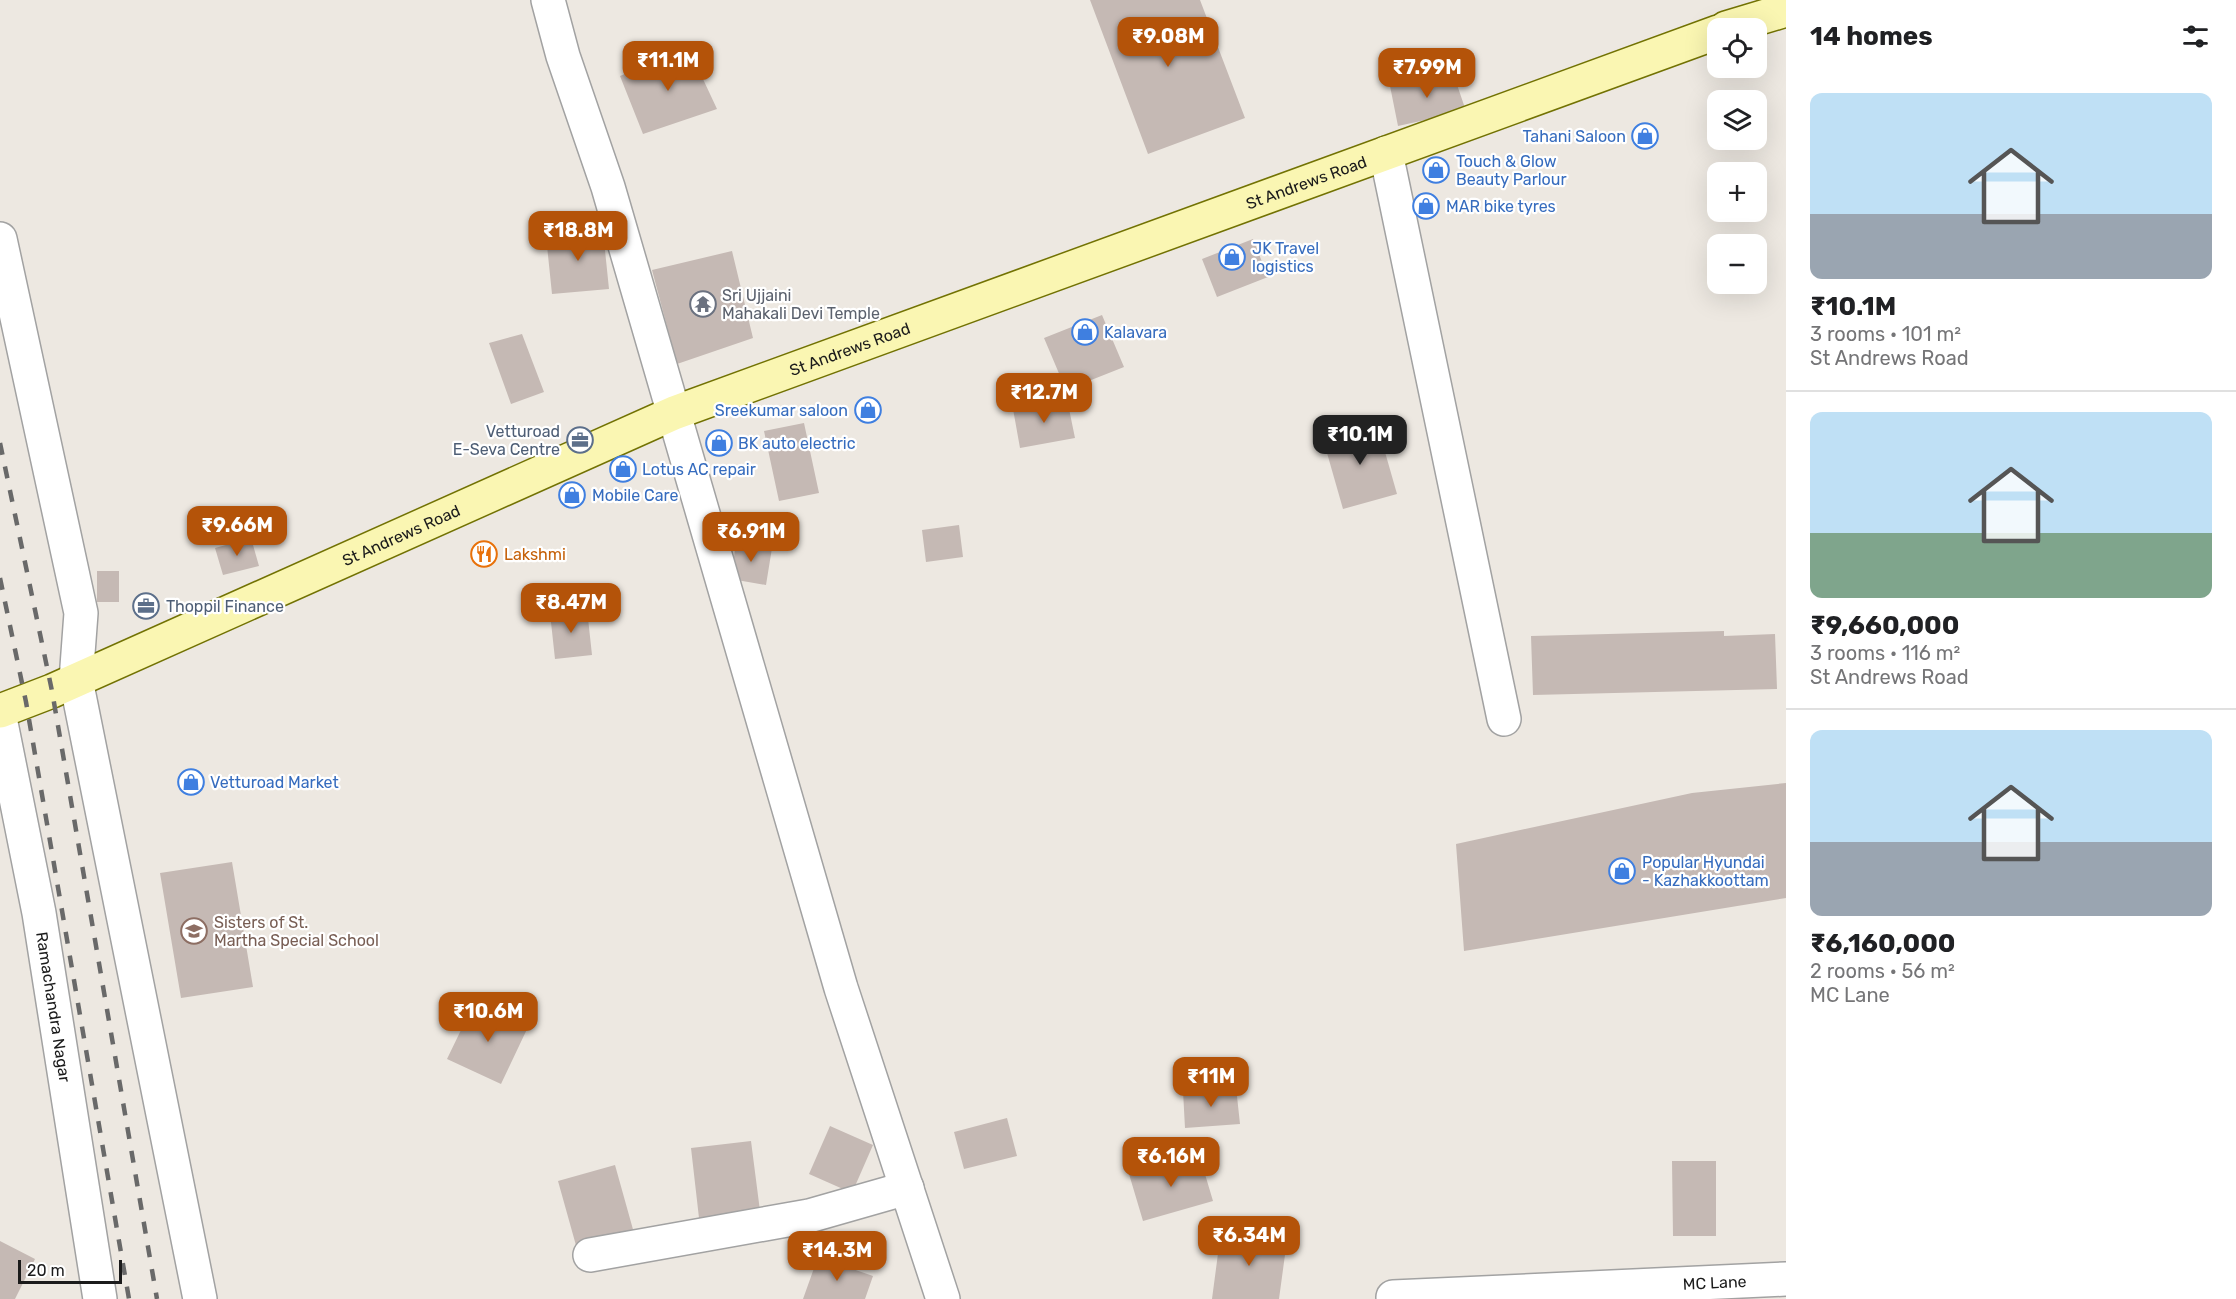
<!DOCTYPE html>
<html lang="en">
<head>
<meta charset="utf-8">
<style>
	body { margin:0; font-family:Rubik,sans-serif; background:#f6f6f6; color:#202124; height:100vh; display:flex; flex-direction:column; font-size:22px; white-space:nowrap }
	* { box-sizing:border-box; margin:0 }
	p { font-size:20px; color:#757577 }
	.icon { flex:none; width:33px; height:33px; fill:none; stroke:currentColor; stroke-width:2; stroke-linecap:round; stroke-linejoin:round }
	.map { position:relative; flex:1; overflow:hidden }
	.sheet { display:flex; flex-direction:column; background:#fff; width:450px }
	.sheet>* { flex:none }
	.fabs { position:absolute; left:1707px; top:18px; display:grid; gap:12px }
	.fabs a { display:grid; place-items:center; width:60px; height:60px; border-radius:12px; background:#fff; box-shadow:0 6px 24px #0002; font-size:30px }
	.scale { position:absolute; left:18px; bottom:15px; width:104px; box-sizing:border-box; padding-left:6px; border:3px solid #1b1b1b; border-top:0; font-size:16px; line-height:21px; white-space:nowrap; color:#1b1b1b; -webkit-text-stroke:4px #fff; paint-order:stroke }
	.price { position:absolute; translate:-50% -51px; padding:0 14px; border-radius:12px; background:#b45309; color:#fff; font-size:20px; line-height:39px; filter:drop-shadow(0 2px 3px #0008) }
	.price::after { content:''; position:absolute; left:50%; top:36px; width:18px; height:14px; margin-left:-9px; background:inherit; clip-path:polygon(0 0,100% 0,50% 100%) }
	.price.active { background:#222; color:#fff }
	ul { padding:0; list-style:none }
	li { display:grid; align-content:center; gap:12px; height:318px; padding:0 24px }
	li+li { border-top:2px solid #e0e0e0 }
	li span { display:grid; place-items:center; height:186px; border-radius:12px; color:#555 }
	li>.icon { margin-inline-start:auto }
	span .icon { width:108px; height:108px; fill:#fffc; stroke-width:1 }
	li b { font-size:26px }
	h2 { display:flex; justify-content:space-between; align-items:center; height:72px; padding:0 24px; font-size:26px }
	main { display:flex; flex:1; min-height:0 }
	.map>svg:first-child { display:block }
</style>
</head>
<body>
<main>
<div class="map">
<svg width="1786" height="1299" viewBox="0 0 1786 1299">
	<rect width="100%" height="100%" fill="#ede8e1"/>
	<!-- building -->
	<path fill="#c5b9b4" d="M1090,0H1200L1245,118L1148,154Z
		M688,47L717,109L643,134L620,76Z
		M1453,73L1466,111L1398,126L1390,86Z
		M603,231L609,289L552,294L546,236Z
		M1253,239L1268,277L1217,297L1202,259Z
		M732,251L753,338L677,364L652,270Z
		M1102,315L1124,367L1066,390L1044,338Z
		M522,334L544,392L511,404L489,343Z
		M1067,399L1075,438L1020,448L1013,409Z
		M804,423L819,493L779,501L764,431Z
		M1377,424L1397,494L1343,509L1323,439Z
		M959,525L963,557L926,562L922,530Z
		M251,538L259,566L223,575L215,548Z
		M736,542L772,548L766,585L731,579Z
		M97,571H119V602H97Z
		M587,609L592,655L555,659L550,613Z
		M1724,631V636L1775,634L1777,689L1533,695L1531,636Z
		M1786,783V898L1464,951L1456,844L1692,793Z
		M232,862L253,987L181,998L160,873Z
		M475,1001L528,1027L501,1084L447,1059Z
		M1236,1087L1240,1124L1185,1128L1183,1091Z
		M1007,1118L1017,1156L964,1169L954,1132Z
		M830,1126L873,1145L852,1193L809,1174Z
		M751,1141L760,1211L699,1218L691,1148Z
		M1199,1154L1213,1201L1143,1221L1129,1174Z
		M1672,1161H1716V1236H1673Z
		M615,1165L634,1233L577,1249L558,1181Z
		M1221,1231L1287,1240L1279,1299H1212Z
		M0,1241L35,1259L15,1299H0Z
		M818,1257L873,1276L865,1299H803Z"/>
	<g fill="none" stroke-linecap="round" stroke-linejoin="round">
		<!-- street casing -->
		<g stroke="#a2a2a2" stroke-width="36">
			<g id="street">
				<path d="M548,0L563,56L608,187L841,988L943,1299"/>
				<path d="M1386,153L1504,719"/>
				<path d="M0,239L81,613L76,680L200,1299"/>
				<path id="s1" d="M0,718L39,913L100,1299"/>
				<path d="M590,1255L809,1216L907,1188"/>
				<path id="s2" d="M1393,1297L1786,1279"/>
			</g>
		</g>
		<!-- secondary casing -->
		<g stroke="#727203" stroke-width="36">
			<g id="secondary">
				<path d="M1726,28L1786,10"/>
				<path id="s3" d="M0,711L52,691L674,413L1718,32"/>
			</g>
		</g>
		<!-- street -->
		<use href="#street" stroke="#fff" stroke-width="33"/>
		<!-- secondary -->
		<use href="#secondary" stroke="#faf6b2" stroke-width="33"/>
		<!-- rail -->
		<path stroke="#696969" stroke-width="4.5" stroke-dasharray="12 12" stroke-linecap="butt" d="M0,443L52,691L157,1299
			M0,578L26,702L129,1299"/>
	</g>
	<!-- icons -->
	<defs>
		<g id="shop-ring" transform="scale(1.35)"><circle r="9.5" fill="#fff" stroke="#3f7fe0" stroke-width="1.5"/><path d="M-5-2.5h2.3a2.7 3.5 0 0 1 5.4 0H5L5.5 6h-11ZM-1.5-2.5h3a1.5 2.3 0 0 0-3 0Z" fill="#3f7fe0"/></g>
		<g id="temple-ring" transform="scale(1.35)"><circle r="9.5" fill="#fff" stroke="#6b7280" stroke-width="1.5"/><path d="M0-6L5-2H3V0L6.5 2.5H4V6H1.5V3h-3V6H-4V2.5H-6.5L-3 0V-2H-5Z" fill="#6b7280"/></g>
		<g id="office-ring" transform="scale(1.35)"><circle r="9.5" fill="#fff" stroke="#5c6f8a" stroke-width="1.5"/><path d="M-6-3h4V-5.5h4V-3h4V5H-6ZM-1-4.5V-3h2v-1.5ZM-6 0V1H6V0Z" fill="#5c6f8a"/></g>
		<g id="restaurant-ring" transform="scale(1.35)"><circle r="9.5" fill="#fff" stroke="#e8710a" stroke-width="1.5"/><path d="M-5-6h1v4h1v-4h1v4h1v-4h1v5L-1.5 .5V6h-2V.5L-5-1ZM5-6V6H3V1.5H1.5Q1.5-4 5-6Z" fill="#e8710a"/></g>
		<g id="school-ring" transform="scale(1.35)"><circle r="9.5" fill="#fff" stroke="#8d6e63" stroke-width="1.5"/><path d="M0-5L7-2L0 1L-7-2ZM-4 1L0 2.5L4 1V4Q0 6-4 4Z" fill="#8d6e63"/></g>
	</defs>
	<g fill-rule="evenodd">
		<use href="#shop-ring" x="1645" y="136"/>
		<use href="#shop-ring" x="1436" y="170"/>
		<use href="#shop-ring" x="1426" y="206"/>
		<use href="#shop-ring" x="1232" y="257"/>
		<use href="#temple-ring" x="703" y="304"/>
		<use href="#shop-ring" x="1085" y="332"/>
		<use href="#shop-ring" x="868" y="410"/>
		<use href="#office-ring" x="580" y="440"/>
		<use href="#shop-ring" x="719" y="443"/>
		<use href="#shop-ring" x="623" y="469"/>
		<use href="#shop-ring" x="572" y="495"/>
		<use href="#restaurant-ring" x="484" y="554"/>
		<use href="#office-ring" x="146" y="606"/>
		<use href="#shop-ring" x="191" y="782"/>
		<use href="#shop-ring" x="1622" y="871"/>
		<use href="#school-ring" x="194" y="931"/>
	</g>
	<g text-anchor="middle" dominant-baseline="central" stroke-width="4.5" stroke-linejoin="round" paint-order="stroke">
		<!-- shop labels -->
		<g font-size="16" fill="#366cbe" stroke="#fff" text-anchor="start">
			<text x="1626" y="136" text-anchor="end">Tahani Saloon</text>
			<text x="1456" y="161">Touch &amp; Glow<tspan x="1456" dy="18">Beauty Parlour</tspan></text>
			<text x="1446" y="206">MAR bike tyres</text>
			<text x="1252" y="248">JK Travel<tspan x="1252" dy="18">logistics</tspan></text>
			<text x="1104" y="332">Kalavara</text>
			<text x="848" y="410" text-anchor="end">Sreekumar saloon</text>
			<text x="738" y="443">BK auto electric</text>
			<text x="642" y="469">Lotus AC repair</text>
			<text x="592" y="495">Mobile Care</text>
			<text x="210" y="782">Vetturoad Market</text>
			<text x="1642" y="862">Popular Hyundai<tspan x="1642" dy="18">- Kazhakkoottam</tspan></text>
		</g>
		<!-- street labels -->
		<g font-size="16" fill="#1b1b1b" stroke="#fff">
			<text stroke="none"><textPath href="#s3" startOffset="1410">St Andrews Road</textPath></text>
			<text stroke="none"><textPath href="#s3" startOffset="924">St Andrews Road</textPath></text>
			<text stroke="none"><textPath href="#s3" startOffset="438">St Andrews Road</textPath></text>
			<text stroke="none"><textPath href="#s1" startOffset="294">Ramachandra Nagar</textPath></text>
			<text stroke="none"><textPath href="#s2" startOffset="322">MC Lane</textPath></text>
		</g>
		<!-- worship labels -->
		<g font-size="16" fill="#5b616d" stroke="#fff" text-anchor="start">
			<text x="722" y="295">Sri Ujjaini<tspan x="722" dy="18">Mahakali Devi Temple</tspan></text>
		</g>
		<!-- service labels -->
		<g font-size="16" fill="#4e5e75" stroke="#fff" text-anchor="end">
			<text x="560" y="431">Vetturoad<tspan x="560" dy="18">E-Seva Centre</tspan></text>
			<text x="166" y="606" text-anchor="start">Thoppil Finance</text>
		</g>
		<!-- food labels -->
		<g font-size="16" fill="#c56008" stroke="#fff" text-anchor="start">
			<text x="504" y="554">Lakshmi</text>
		</g>
		<!-- education labels -->
		<g font-size="16" fill="#785e54" stroke="#fff" text-anchor="start">
			<text x="214" y="922">Sisters of St.<tspan x="214" dy="18">Martha Special School</tspan></text>
		</g>
	</g>
</svg>
<div class="fabs">
<a><svg class="icon" aria-label="locate" viewBox="0 0 24 24"><circle cx="12" cy="12" r="6"/><path d="M12 2v4M12 18v4M2 12h4M18 12h4"/></svg></a>
<a><svg class="icon" aria-label="layers" viewBox="0 0 24 24"><path d="M12 4l9 5-9 5-9-5zM3 14l9 5 9-5"/></svg></a>
<a>+</a>
<a>−</a>
</div>
<div class="scale">20 m</div>
<b class="price" style="left:1168px;top:68px">₹9.08M</b>
<b class="price" style="left:668px;top:92px">₹11.1M</b>
<b class="price" style="left:1427px;top:99px">₹7.99M</b>
<b class="price" style="left:578px;top:262px">₹18.8M</b>
<b class="price" style="left:1044px;top:424px">₹12.7M</b>
<b class="price active" style="left:1360px;top:466px">₹10.1M</b>
<b class="price" style="left:237px;top:557px">₹9.66M</b>
<b class="price" style="left:751px;top:563px">₹6.91M</b>
<b class="price" style="left:571px;top:634px">₹8.47M</b>
<b class="price" style="left:488px;top:1043px">₹10.6M</b>
<b class="price" style="left:1211px;top:1108px">₹11M</b>
<b class="price" style="left:1171px;top:1188px">₹6.16M</b>
<b class="price" style="left:1249px;top:1267px">₹6.34M</b>
<b class="price" style="left:837px;top:1282px">₹14.3M</b>
</div>
<section class="sheet">
<h2>14 homes<svg class="icon" aria-label="filters" viewBox="0 0 24 24"><path d="M4 7h16M4 17h16"/><circle cx="9" cy="7" r="2"/><circle cx="15" cy="17" r="2"/></svg></h2>
<ul>
<li><span style="background:linear-gradient(#bfe0f5 65%,#9aa5b1 0)"><svg class="icon" aria-label="home" viewBox="0 0 24 24"><path d="M3 11l9-7 9 7M6 9v11h12V9"/></svg></span><div><b>₹10.1M</b><p>3 rooms · 101 m²</p><p>St Andrews Road</p></div></li>
<li><span style="background:linear-gradient(#bfe0f5 65%,#7fa58c 0)"><svg class="icon" aria-label="home" viewBox="0 0 24 24"><path d="M3 11l9-7 9 7M6 9v11h12V9"/></svg></span><div><b>₹9,660,000</b><p>3 rooms · 116 m²</p><p>St Andrews Road</p></div></li>
<li><span style="background:linear-gradient(#bfe0f5 60%,#9aa5b1 0)"><svg class="icon" aria-label="home" viewBox="0 0 24 24"><path d="M3 11l9-7 9 7M6 9v11h12V9"/></svg></span><div><b>₹6,160,000</b><p>2 rooms · 56 m²</p><p>MC Lane</p></div></li>
</ul>
</section>
</main>
</body>
</html>
